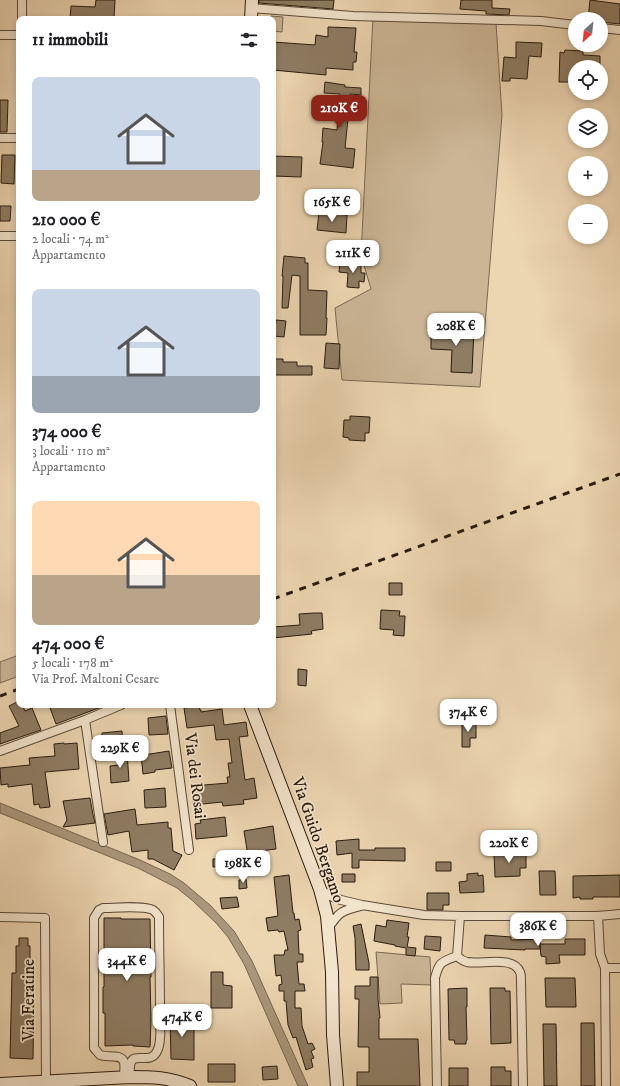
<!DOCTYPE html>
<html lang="it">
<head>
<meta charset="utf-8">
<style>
	body { margin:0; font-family:"IM FELL DW Pica",serif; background:#f6f6f6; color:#202124; height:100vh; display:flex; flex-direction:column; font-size:15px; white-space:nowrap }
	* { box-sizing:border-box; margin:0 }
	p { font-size:13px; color:#757577 }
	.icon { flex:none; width:22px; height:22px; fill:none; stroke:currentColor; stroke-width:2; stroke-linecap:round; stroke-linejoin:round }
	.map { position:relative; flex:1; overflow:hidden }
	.details { position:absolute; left:16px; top:16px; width:260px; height:692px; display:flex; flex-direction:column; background:#fff; border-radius:8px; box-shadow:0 2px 6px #0003 }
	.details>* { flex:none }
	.needle { width:26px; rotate:207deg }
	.tools { position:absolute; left:568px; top:12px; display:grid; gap:8px }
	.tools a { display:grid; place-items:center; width:40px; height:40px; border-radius:50%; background:#fff; box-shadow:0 2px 6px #0003; font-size:20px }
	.price { position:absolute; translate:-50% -34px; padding:0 9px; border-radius:8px; background:#fff; color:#222; font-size:13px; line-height:26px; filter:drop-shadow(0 1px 2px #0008) }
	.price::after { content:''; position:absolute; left:50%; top:24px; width:12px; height:9px; margin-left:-6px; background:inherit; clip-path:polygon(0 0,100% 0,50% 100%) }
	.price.current { background:#8f2418; color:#fff }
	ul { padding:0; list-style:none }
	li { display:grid; align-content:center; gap:8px; height:212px; padding:0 16px }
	li span { display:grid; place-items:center; height:124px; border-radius:8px; color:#555 }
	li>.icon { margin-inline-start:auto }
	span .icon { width:72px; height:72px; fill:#fffc; stroke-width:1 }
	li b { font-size:17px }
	h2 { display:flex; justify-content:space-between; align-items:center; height:48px; padding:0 16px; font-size:17px }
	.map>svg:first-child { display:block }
</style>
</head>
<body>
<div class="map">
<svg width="620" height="1086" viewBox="0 0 620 1086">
	<rect width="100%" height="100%" fill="#ecd5b1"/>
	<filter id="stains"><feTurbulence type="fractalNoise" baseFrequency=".005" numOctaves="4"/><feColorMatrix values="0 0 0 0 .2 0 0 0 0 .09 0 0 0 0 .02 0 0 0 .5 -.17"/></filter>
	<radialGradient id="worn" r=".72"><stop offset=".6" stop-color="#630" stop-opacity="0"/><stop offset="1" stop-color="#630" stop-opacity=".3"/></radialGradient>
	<!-- green -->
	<path fill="#cbb595" stroke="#7a6852" d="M271,16L283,17L282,32L273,31V19H271Z
		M373,17L496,23L502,115L480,387L342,380L335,308L371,289L361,255Z
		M19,655V676L0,683V662Z
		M376,952L430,957L431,985L401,984L402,1003L380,1004Z"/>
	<!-- water -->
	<path fill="#aa967a" stroke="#76654f" d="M0,803L140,860L170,874L184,883L210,905L234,931L252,961L308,1086H298L244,964L228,937L216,923L193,901L177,888L138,868L0,813Z"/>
	<!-- building -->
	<path fill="#8e7c63" stroke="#291b0f" d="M96,0H115L114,19H70L71,6L95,7Z
		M259,0H334L333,9L259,3Z
		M461,0H492V8L510,9L509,15L486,14V11L460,9Z
		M590,0L620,4V24L601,22V19H588Z
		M328,27L356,28L354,52H357L356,62H353V70L326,68V75L273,70V42L315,45L316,35L328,37Z
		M516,42L542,43L541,57L529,56L527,79L510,78V81H502L504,57L516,58Z
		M565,50L583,51V55L600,56V67H575V70L573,69V82H559L560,52L564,53Z
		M325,82L345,85V87L361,88V95L350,94L349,104L355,105L354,119H348L345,148L355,149L353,168L320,164L323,142H322L323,128L337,130L340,94L324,93Z
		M0,100H8L7,132H0Z
		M2,155H15L14,184L1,183Z
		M273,156L302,157L301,177L273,176Z
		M0,206H11L10,221H0Z
		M319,212L347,215L346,233L317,230Z
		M284,256L305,258V263H308V290L327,291L326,318H327L326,335H300V276L292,275L288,308H282L283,276H282Z
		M340,263L361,265V273H365L364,282L359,281V288L347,287L348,273L339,272Z
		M276,320L286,321L284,337L274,336Z
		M453,327L474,328L472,373L451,372L452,350L431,349V331L453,332Z
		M326,343L340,344L339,369L324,368Z
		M273,359H283V362H297V366H312V375H273Z
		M350,416L370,417L369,433H365V441L349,440V438L343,437L344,420H350Z
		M389,583H402V595H389Z
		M381,610L400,611L399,616H405L404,636L393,635L394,630L380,629Z
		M314,613H322L323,629L311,631L312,634L273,638V627L300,625L299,614Z
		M298,669L307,670L306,686L298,685Z
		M19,701V705H22L25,711L32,708L41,730L0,744V733L19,726L9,706Z
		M57,705H104V706L56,724L50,708Z
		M199,706L200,710H201V712L222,709L224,725L246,722L248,736L239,737L245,780L254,778L257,798L243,800L244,804L223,806L222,802L193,805L192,786L228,783L227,777H230L228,763H232L229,739L216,740L214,725L187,728L184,708Z
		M166,716L168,734L149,735L148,718Z
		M462,721H476V738H470V747H462Z
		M122,731L123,750L99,752L98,744L102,743V733Z
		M64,743V744L77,743L79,769L45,772L50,807L40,808L39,804L34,805L32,784L8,787V784L1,785L0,768L30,765L29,758L55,756L54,744Z
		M169,751L172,768L155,770V772L143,774L141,754H150Z
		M117,752H127L129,781L111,783L110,766L119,765Z
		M165,788L166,807L145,808L144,790Z
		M90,798L93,815L95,823L63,827L67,820L63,801Z
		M135,809L137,825L168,822V828H171L173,851L182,855L174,870L153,859H148V850L132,852L129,831L108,835L104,814Z
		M225,817L227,836L196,839L195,824L201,823L200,820Z
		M273,826L276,849L260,851L262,873L247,875L246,864L213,867V859L248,856L244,831Z
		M359,839V850H375V848H405V861L359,860V868H352V853L337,855L336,841Z
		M526,853V868H520V876L495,877L494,854Z
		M436,862H451V871H436Z
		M539,871H555L556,895H540Z
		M478,873V876L483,875L484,892L460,893L459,882L467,881V874Z
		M342,874H355V882H342Z
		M289,875L293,913H294L295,920L299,919L301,930L298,931L299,954H303V962H297L299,984H304L305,991H295V1008H301L302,1026L308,1044L312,1043L315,1049L311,1051L314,1058L311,1059L313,1067L306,1070L296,1037L293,1038L288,1025L286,1001H284V991H279V985L282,984L281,975L276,976L274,955H284L285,950H288L284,931L279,932L278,930L268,931L266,918L278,916L274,877Z
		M620,875V897H593V899H580V897L573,898V876Z
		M246,879L247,888L239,889V880Z
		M427,893H449V905H443V910H427Z
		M237,897L239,907L222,909L220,898Z
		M104,918H121V919H150L151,977H150L151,1021L150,1047L133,1046V1045L105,1046V1013H103V987H104Z
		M387,920L409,923L407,937H409L407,947L416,948L415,956L406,955V948L395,946V945L374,941L376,925L386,927Z
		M361,924L369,963V970H356L355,938L353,926Z
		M485,935L511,937V940L541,939L540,944H565V939H585V955H559L560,963L546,964V957L541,956L540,945V949H525V950L484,948Z
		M425,936L441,937L440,951L424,949Z
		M19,938H28V946H30V973H34L33,1059L10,1058L12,973H16V946H19Z
		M211,972H223V985L232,986V1008H211Z
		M370,977H378V999L380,1018H379V1039H418L420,1086H357V1072H369V1047H358L359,999H355V986H370Z
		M545,978H575L576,1007H546Z
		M467,988V1007H466L467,1040L466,1041V1044H455L454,1040H449L448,989Z
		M490,988H505V991H510L511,1043L491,1044Z
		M170,1017H194V1060L171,1059Z
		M581,1023H594L595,1086H581Z
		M543,1024H556L557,1086H544Z
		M208,1064H235V1082H208Z
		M277,1066L278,1079L263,1080L262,1067Z
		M491,1067H505V1071H511V1086H491Z
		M449,1068H468V1086H449Z"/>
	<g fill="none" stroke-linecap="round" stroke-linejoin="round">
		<!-- street casing -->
		<g stroke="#5a4a38" stroke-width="10">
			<path id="street" d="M252,8L353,16L541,21L575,25
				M22,19V0
				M601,28L620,30
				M0,35H19
				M0,138H19
				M0,236H19
				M170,705L189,850
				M85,720L103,842
				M0,751L85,720L121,705
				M320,889L330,896L341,900L362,905L424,915L460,916H598L620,914
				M598,916L600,954L605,968L606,1086
				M0,917L45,918L46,1082
				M328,929C339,911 342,911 361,906
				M457,956C460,959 463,961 467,962C481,965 513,955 520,972C521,974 521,978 521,981L523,1086
				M457,956L460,916
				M605,968H620
				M124,1078C124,1073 125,1066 124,1062C121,1053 107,1058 100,1055C98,1053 96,1050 94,1048V918L99,910L103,908C114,908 143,905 153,910C156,912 157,914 159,917C159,948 160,979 160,1009C160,1020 162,1040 158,1049C152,1066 135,1052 131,1062C129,1066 130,1073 130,1077
				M437,1086L435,978C439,962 441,962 457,956"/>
		</g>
		<!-- secondary casing -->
		<g stroke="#291b0f" stroke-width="14">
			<path id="secondary" d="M251,19L252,0
				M250,705L320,889L327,916L332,972L333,1035L337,1086
				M0,1084L130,1077C153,1077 168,1077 190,1086"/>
		</g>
		<!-- street -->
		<use href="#street" stroke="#f3e4cc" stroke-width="8"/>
		<!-- secondary -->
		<use href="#secondary" stroke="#f3e4cc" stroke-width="12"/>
		<!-- rail -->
		<path stroke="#291b0f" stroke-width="3" stroke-dasharray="7 7" stroke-linecap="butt" d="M273,599L620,474
			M0,696L19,689"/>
	</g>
	<g text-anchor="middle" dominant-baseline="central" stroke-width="3.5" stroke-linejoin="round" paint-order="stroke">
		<!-- street labels -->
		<g font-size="17" fill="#291b0f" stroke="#f3e4cc">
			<text transform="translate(195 776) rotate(83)">Via dei Rosai</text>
			<text transform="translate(318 840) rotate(71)">Via Guido Bergamo</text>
			<text transform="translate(29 1000) rotate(-90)">Via Feratine</text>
		</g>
	</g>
	<rect width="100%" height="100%" filter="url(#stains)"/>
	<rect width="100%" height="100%" fill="url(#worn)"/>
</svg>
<div class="tools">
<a><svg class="needle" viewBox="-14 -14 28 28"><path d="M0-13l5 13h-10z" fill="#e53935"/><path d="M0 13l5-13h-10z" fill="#757577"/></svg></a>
<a><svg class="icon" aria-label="locate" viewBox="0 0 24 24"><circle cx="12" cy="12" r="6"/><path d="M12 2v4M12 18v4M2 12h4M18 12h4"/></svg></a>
<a><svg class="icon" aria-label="layers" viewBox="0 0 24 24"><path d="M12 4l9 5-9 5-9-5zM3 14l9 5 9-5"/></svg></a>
<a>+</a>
<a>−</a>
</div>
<b class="price current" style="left:339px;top:129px">210K €</b>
<b class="price" style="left:332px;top:223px">165K €</b>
<b class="price" style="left:353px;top:274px">211K €</b>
<b class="price" style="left:456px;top:347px">208K €</b>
<b class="price" style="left:468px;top:733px">374K €</b>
<b class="price" style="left:120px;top:769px">229K €</b>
<b class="price" style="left:509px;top:864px">220K €</b>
<b class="price" style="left:243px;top:884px">198K €</b>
<b class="price" style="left:538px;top:947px">386K €</b>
<b class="price" style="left:127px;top:982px">344K €</b>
<b class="price" style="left:182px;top:1038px">474K €</b>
<section class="details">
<h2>11 immobili<svg class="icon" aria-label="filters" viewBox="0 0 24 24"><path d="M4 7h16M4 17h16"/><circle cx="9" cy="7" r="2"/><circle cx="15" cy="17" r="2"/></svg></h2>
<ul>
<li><span style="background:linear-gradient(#c9d6e8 75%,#b9a48a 0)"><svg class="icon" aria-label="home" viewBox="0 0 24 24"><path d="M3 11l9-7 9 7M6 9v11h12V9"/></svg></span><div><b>210 000 €</b><p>2 locali · 74 m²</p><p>Appartamento</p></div></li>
<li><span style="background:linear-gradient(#c9d6e8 70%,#9aa5b1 0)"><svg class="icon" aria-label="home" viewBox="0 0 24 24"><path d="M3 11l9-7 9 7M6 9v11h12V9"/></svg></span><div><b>374 000 €</b><p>3 locali · 110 m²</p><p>Appartamento</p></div></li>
<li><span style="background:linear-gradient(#ffd9b3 60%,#b9a48a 0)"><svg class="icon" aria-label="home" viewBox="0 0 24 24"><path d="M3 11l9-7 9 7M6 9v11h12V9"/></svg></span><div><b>474 000 €</b><p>5 locali · 178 m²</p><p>Via Prof. Maltoni Cesare</p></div></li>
</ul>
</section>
</div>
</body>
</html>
